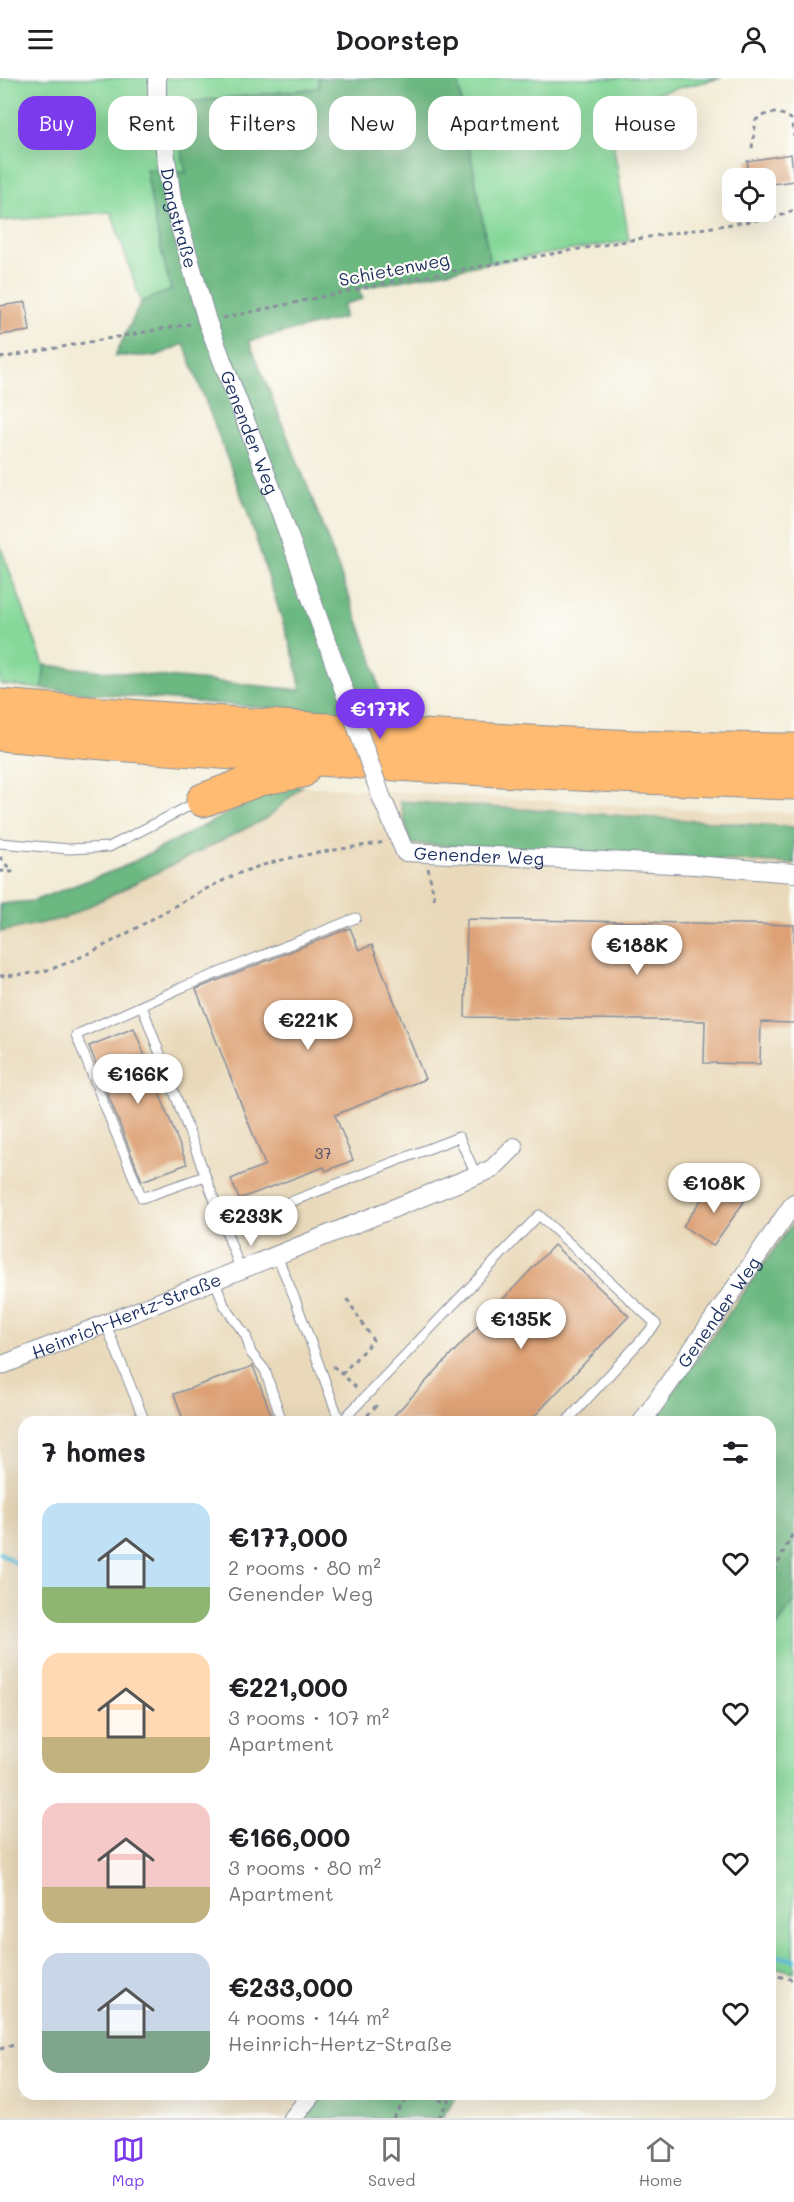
<!DOCTYPE html>
<html lang="en">
<head>
<meta charset="utf-8">
<style>
	body { margin:0; font-family:Mali,sans-serif; background:#f2f2f2; color:#202124; height:100vh; display:flex; flex-direction:column; font-size:22px; white-space:nowrap }
	* { box-sizing:border-box; margin:0 }
	p { font-size:20px; color:#757577 }
	.icon { flex:none; width:33px; height:33px; fill:none; stroke:currentColor; stroke-width:2; stroke-linecap:round; stroke-linejoin:round }
	.map { position:relative; flex:1; overflow:hidden }
	.drawer { position:absolute; left:18px; top:1338px; width:758px; height:684px; display:flex; flex-direction:column; background:#fff; border-radius:18px; box-shadow:0 6px 24px #0002 }
	.drawer>* { flex:none }
	.hud { position:absolute; left:18px; top:18px; width:759px; height:54px; display:flex; gap:12px }
	.tools { position:absolute; left:722px; top:90px; display:grid; gap:12px }
	.tools a { display:grid; place-items:center; width:54px; height:54px; border-radius:12px; background:#fff; box-shadow:0 6px 24px #0002; font-size:30px }
	.price { position:absolute; translate:-50% -51px; padding:0 14px; border-radius:21px; background:#fff; color:#222; font-size:20px; line-height:39px; filter:drop-shadow(0 2px 3px #0008) }
	.price::after { content:''; position:absolute; left:50%; top:36px; width:18px; height:14px; margin-left:-9px; background:inherit; clip-path:polygon(0 0,100% 0,50% 100%) }
	.price.current { background:#7c3aed; color:#fff }
	ul { padding:0; list-style:none }
	li { display:flex; align-items:center; gap:18px; height:150px; padding:0 24px }
	li span { display:grid; place-items:center; flex:none; width:168px; height:120px; border-radius:18px; color:#555 }
	li>.icon { margin-inline-start:auto }
	span .icon { width:72px; height:72px; fill:#fffc; stroke-width:1 }
	li b { font-size:26px }
	h2 { display:flex; justify-content:space-between; align-items:center; height:72px; padding:0 24px; font-size:26px }
	.tag { padding:0 21px; border-radius:18px; background:#fff; box-shadow:0 6px 24px #0002; font-size:21px; line-height:54px }
	.tag.current { background:#7c3aed; color:#fff }
	header { display:flex; justify-content:space-between; align-items:center; height:78px; padding:0 24px; background:#fff; font-size:27px; font-weight:600 }
	.tabs { display:flex; justify-content:space-around; align-items:center; height:84px; border-top:2px solid #e0e0e0; background:#fff; font-size:16px; color:#757577 }
	.tabs a { display:grid; justify-items:center; gap:3px }
	.tabs .current { color:#7c3aed }
	.map>svg:first-child { display:block }
</style>
</head>
<body>
<header><svg class="icon" aria-label="menu" viewBox="0 0 24 24"><path d="M4 6h16M4 12h16M4 18h16"/></svg>Doorstep<svg class="icon" aria-label="person" viewBox="0 0 24 24"><circle cx="12" cy="8" r="4"/><path d="M4 21q1-7 8-7t8 7"/></svg></header>
<div class="map">
<svg width="794" height="2040" viewBox="0 0 794 2040">
	<rect width="100%" height="100%" fill="#fdfcf7"/>
	<filter id="ink" filterUnits="userSpaceOnUse"><feTurbulence type="fractalNoise" baseFrequency=".0167" numOctaves="2"/><feDisplacementMap in="SourceGraphic" scale="12" xChannelSelector="R" yChannelSelector="G"/><feConvolveMatrix kernelMatrix="1 2 1 2 8 2 1 2 1" color-interpolation-filters="sRGB"/></filter>
	<filter id="wash" filterUnits="userSpaceOnUse"><feTurbulence type="fractalNoise" baseFrequency=".008" numOctaves="4" result="noise"/><feDisplacementMap in="SourceGraphic" scale="24" xChannelSelector="R" yChannelSelector="G"/><feGaussianBlur stdDeviation="1.35" result="paint"/><feColorMatrix in="noise" values="0 0 0 0 0 0 0 0 0 0 0 0 0 0 0 0 0 1.4 0 .05"/><feComposite in="paint" operator="in"/></filter>
	<g filter="url(#wash)">
		<rect width="100%" height="100%" fill="#f3edd8"/>
		<!-- built -->
		<path fill="#e9d9ba" d="M302,708L698,732L794,735V1347L770,1344H24V2016H310L292,2040H0V854L65,840Z"/>
		<!-- green -->
		<path fill="#85d899" stroke="#50847c" stroke-width="1.5" d="M0,0H318L320,10L181,25L186,95L147,91L155,144L171,213L141,224L111,134L0,143Z
			M457,0H721L607,27L629,163L490,185Z
			M0,467L44,587L43,611L0,606Z
			M794,1523V1894L770,1888V1558Z"/>
		<!-- forest -->
		<path fill="#6cb881" stroke="#447470" stroke-width="1.5" d="M318,0H457L490,185L358,211L363,221L344,226V240L249,263L309,412L372,580L386,640L43,611L44,587L301,612L295,582L247,433L184,266L156,278H115L141,224L171,212L155,144L146,91L186,95L173,26L319,10Z
			M283,707L302,708L267,740L65,840L0,854V826L33,823L121,790Z
			M400,723L794,749V786L410,766Z
			M794,1143V1523L770,1558V1344H652Z
			M312,2016H457L442,2040H293Z"/>
		<g fill="none" stroke-linecap="round" stroke-linejoin="round">
			<!-- stream -->
			<path stroke="#5cbddb" stroke-width="4.5" d="M0,1475L24,1490
				M770,1876L794,1882"/>
		</g>
		<g id="blocks">
			<!-- building -->
			<path fill="#dda174" d="M791,76L794,103L765,107V100H750L747,83Z
				M26,224L30,253L0,257V228Z
				M467,841L794,847V945L761,944L760,986L704,985L705,943L465,939Z
				M350,850L359,872L372,867L425,1001L335,1037L353,1082L326,1093L324,1089L239,1121L231,1101L265,1087L196,911Z
				M134,950L187,1086L142,1103L89,968Z
				M714,1103L744,1124L713,1168L683,1148Z
				M554,1167L629,1238L529,1344H388Z
				M253,1288L274,1344H184L174,1316Z"/>
		</g>
	</g>
	<g filter="url(#ink)">
		<use href="#blocks" fill-opacity="0" stroke="#878e9b" stroke-width="1.5"/>
		<g fill="none" stroke-linecap="round" stroke-linejoin="round">
			<!-- lane casing -->
			<g stroke="#878e9b" stroke-width="11">
				<path id="lane" d="M0,765L69,771L109,769L199,723
					M142,928L241,1193
					M205,1098L142,1120L76,957L183,909L356,840
					M225,1149L459,1059L476,1097
					M277,1178L295,1221L340,1344
					M215,1203L224,1227L246,1258L251,1275L265,1292L282,1344
					M106,1247L145,1344
					M341,1344L539,1137L656,1246L566,1344"/>
			</g>
			<!-- street casing -->
			<g stroke="#878e9b" stroke-width="20">
				<g id="street">
					<path id="s1" d="M157,0V17L172,121L207,243L279,430L346,618"/>
					<path id="s2" d="M381,718L405,774L695,787L794,795"/>
					<path id="s3" d="M0,1288L492,1091L514,1069"/>
					<path id="s4" d="M642,1344L794,1125"/>
					<path d="M293,2040L312,2016"/>
				</g>
			</g>
			<!-- highway casing -->
			<g stroke="#878e9b" stroke-width="35">
				<path id="highway" d="M0,628C211,645 423,660 635,669C688,671 741,671 794,672
					M0,656C264,680 529,696 794,705
					M203,722L260,701L302,693"/>
			</g>
			<!-- path -->
			<path stroke="#878e9b" stroke-width="3" stroke-dasharray="4.5 4.5" stroke-linecap="butt" d="M752,70L756,42C767,34 779,32 791,41L794,58
				M223,240L391,204L654,158L777,139L794,132
				M0,280L190,246
				M0,779L12,794L0,793
				M428,790L435,823
				M0,898C17,897 38,896 54,890C117,867 172,825 233,798C281,777 334,773 385,764
				M333,1288L358,1311
				M342,1296L373,1262L347,1221
				M361,1344L376,1328L373,1326
				M770,1501L794,1453
				M770,1896L794,1902
				M0,1971L24,1964
				M422,2016L427,2019L447,2024
				M393,2040L410,2016
				M439,2040L447,2024L456,2016"/>
			<!-- lane -->
			<use href="#lane" stroke="#fff" stroke-width="9"/>
			<!-- street -->
			<use href="#street" stroke="#fff" stroke-width="18"/>
			<!-- highway -->
			<use href="#highway" stroke="#febb71" stroke-width="33"/>
			<!-- street-bridge casing -->
			<g stroke="#878e9b" stroke-width="20" stroke-linecap="butt">
				<path id="street-bridge" d="M346,618L381,718"/>
			</g>
			<!-- street-bridge -->
			<use href="#street-bridge" stroke="#fff" stroke-width="18"/>
		</g>
	</g>
	<g text-anchor="middle" dominant-baseline="central" stroke-width="4.5" stroke-linejoin="round" paint-order="stroke">
		<!-- number labels -->
		<g font-size="15" fill="#4c4c64">
			<text x="323" y="1075">37</text>
		</g>
		<!-- street labels -->
		<g font-size="18" fill="#1b2f5e" stroke="#fdfcf7">
			<text stroke="none"><textPath href="#s1" startOffset="142">Dongstraße</textPath></text>
			<text transform="translate(394 191) rotate(-11)">Schietenweg</text>
			<text stroke="none"><textPath href="#s1" startOffset="368">Genender Weg</textPath></text>
			<text stroke="none"><textPath href="#s2" startOffset="135">Genender Weg</textPath></text>
			<text stroke="none"><textPath href="#s4" startOffset="134">Genender Weg</textPath></text>
			<text stroke="none"><textPath href="#s3" startOffset="136">Heinrich-Hertz-Straße</textPath></text>
		</g>
	</g>
</svg>
<div class="tools">
<a><svg class="icon" aria-label="locate" viewBox="0 0 24 24"><circle cx="12" cy="12" r="6"/><path d="M12 2v4M12 18v4M2 12h4M18 12h4"/></svg></a>
</div>
<b class="price current" style="left:380px;top:662px">€177K</b>
<b class="price" style="left:637px;top:898px">€188K</b>
<b class="price" style="left:308px;top:973px">€221K</b>
<b class="price" style="left:138px;top:1027px">€166K</b>
<b class="price" style="left:714px;top:1136px">€108K</b>
<b class="price" style="left:251px;top:1169px">€233K</b>
<b class="price" style="left:521px;top:1272px">€135K</b>
<div class="hud">
<a class="tag current">Buy</a>
<a class="tag">Rent</a>
<a class="tag">Filters</a>
<a class="tag">New</a>
<a class="tag">Apartment</a>
<a class="tag">House</a>
</div>
<section class="drawer">
<h2>7 homes<svg class="icon" aria-label="filters" viewBox="0 0 24 24"><path d="M4 7h16M4 17h16"/><circle cx="9" cy="7" r="2"/><circle cx="15" cy="17" r="2"/></svg></h2>
<ul>
<li><span style="background:linear-gradient(#bfe0f5 70%,#8fb573 0)"><svg class="icon" aria-label="home" viewBox="0 0 24 24"><path d="M3 11l9-7 9 7M6 9v11h12V9"/></svg></span><div><b>€177,000</b><p>2 rooms · 80 m²</p><p>Genender Weg</p></div><svg class="icon" aria-label="heart" viewBox="0 0 24 24"><path d="M12 20l-8-8c-3-5 5-10 8-4 3-6 11-1 8 4z"/></svg></li>
<li><span style="background:linear-gradient(#ffd9b3 70%,#c2b280 0)"><svg class="icon" aria-label="home" viewBox="0 0 24 24"><path d="M3 11l9-7 9 7M6 9v11h12V9"/></svg></span><div><b>€221,000</b><p>3 rooms · 107 m²</p><p>Apartment</p></div><svg class="icon" aria-label="heart" viewBox="0 0 24 24"><path d="M12 20l-8-8c-3-5 5-10 8-4 3-6 11-1 8 4z"/></svg></li>
<li><span style="background:linear-gradient(#f6c9c9 70%,#c2b280 0)"><svg class="icon" aria-label="home" viewBox="0 0 24 24"><path d="M3 11l9-7 9 7M6 9v11h12V9"/></svg></span><div><b>€166,000</b><p>3 rooms · 80 m²</p><p>Apartment</p></div><svg class="icon" aria-label="heart" viewBox="0 0 24 24"><path d="M12 20l-8-8c-3-5 5-10 8-4 3-6 11-1 8 4z"/></svg></li>
<li><span style="background:linear-gradient(#c9d6e8 65%,#7fa58c 0)"><svg class="icon" aria-label="home" viewBox="0 0 24 24"><path d="M3 11l9-7 9 7M6 9v11h12V9"/></svg></span><div><b>€233,000</b><p>4 rooms · 144 m²</p><p>Heinrich-Hertz-Straße</p></div><svg class="icon" aria-label="heart" viewBox="0 0 24 24"><path d="M12 20l-8-8c-3-5 5-10 8-4 3-6 11-1 8 4z"/></svg></li>
</ul>
</section>
</div>
<nav class="tabs">
<a class="current"><svg class="icon" aria-label="map" viewBox="0 0 24 24"><path d="M3 6l6-2 6 2 6-2v14l-6 2-6-2-6 2zM9 4v14M15 6v14"/></svg>Map</a>
<a><svg class="icon" aria-label="saved" viewBox="0 0 24 24"><path d="M7 4h10v16l-5-4-5 4z"/></svg>Saved</a>
<a><svg class="icon" aria-label="home" viewBox="0 0 24 24"><path d="M3 11l9-7 9 7M6 9v11h12V9"/></svg>Home</a>
</nav>
</body>
</html>
